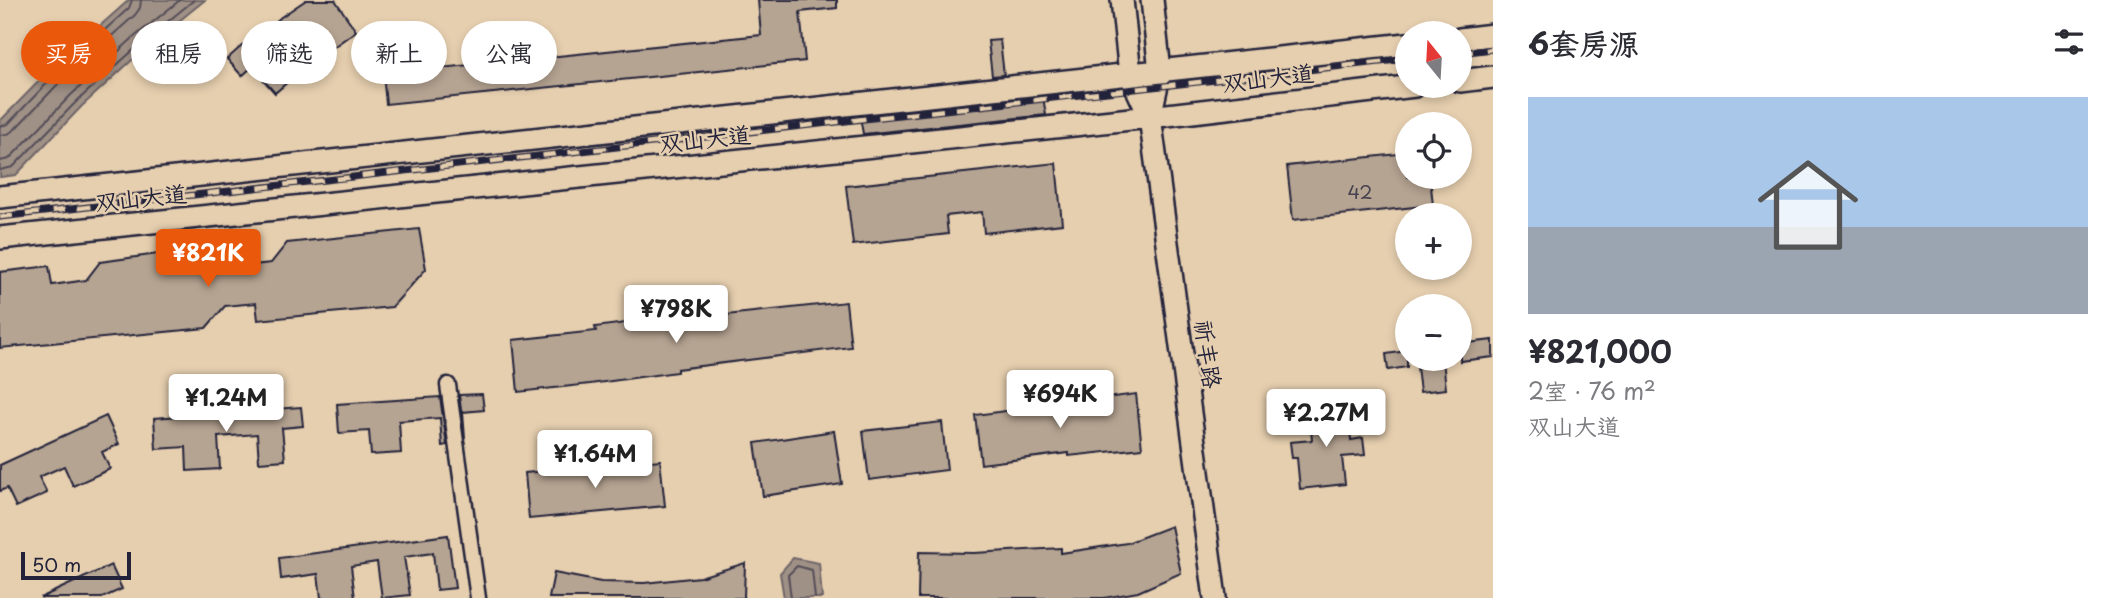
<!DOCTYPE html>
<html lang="zh">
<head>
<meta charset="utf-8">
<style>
	body { margin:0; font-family:"Playpen Sans","LXGW WenKai TC",sans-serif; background:#f7f7f7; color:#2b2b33; height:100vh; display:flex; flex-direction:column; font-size:26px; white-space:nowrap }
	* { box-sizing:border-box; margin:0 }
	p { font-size:23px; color:#7c7c81 }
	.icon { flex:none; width:38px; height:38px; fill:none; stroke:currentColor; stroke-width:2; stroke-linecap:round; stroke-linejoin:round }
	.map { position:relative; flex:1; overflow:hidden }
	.panel { display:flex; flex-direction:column; background:#fff; width:630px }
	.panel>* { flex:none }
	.guide { position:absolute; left:21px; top:21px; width:665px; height:63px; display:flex; gap:14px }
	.needle { width:46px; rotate:342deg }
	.controls { position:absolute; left:1395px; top:21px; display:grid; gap:14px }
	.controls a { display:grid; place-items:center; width:77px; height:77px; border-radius:50%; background:#fff; box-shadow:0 4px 10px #0003; font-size:35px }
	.scale { position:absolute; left:21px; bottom:18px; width:110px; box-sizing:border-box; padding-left:7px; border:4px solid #22223b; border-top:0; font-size:19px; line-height:24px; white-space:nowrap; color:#22223b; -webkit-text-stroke:5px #e6cfaf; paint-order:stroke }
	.price { position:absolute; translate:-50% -60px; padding:0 16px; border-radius:7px; background:#fff; color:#222; font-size:23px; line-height:46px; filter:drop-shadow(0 2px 4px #0008) }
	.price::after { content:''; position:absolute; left:50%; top:42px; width:21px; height:16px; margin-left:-10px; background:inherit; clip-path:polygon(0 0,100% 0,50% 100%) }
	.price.current { background:#ea580c; color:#fff }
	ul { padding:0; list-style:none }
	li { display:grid; align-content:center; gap:14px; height:371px; padding:0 35px }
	li span { display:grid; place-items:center; height:217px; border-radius:0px; color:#555 }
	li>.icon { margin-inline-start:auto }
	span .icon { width:126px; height:126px; fill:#fffc; stroke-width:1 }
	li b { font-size:30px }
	h2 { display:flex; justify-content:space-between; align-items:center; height:84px; padding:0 35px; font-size:30px }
	.pill { padding:0 24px; border-radius:32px; background:#fff; box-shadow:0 4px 10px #0003; font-size:24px; line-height:63px }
	.pill.current { background:#ea580c; color:#fff }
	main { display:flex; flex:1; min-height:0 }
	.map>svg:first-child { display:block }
</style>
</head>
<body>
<main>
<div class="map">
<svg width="1493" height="598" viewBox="0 0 1493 598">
	<rect width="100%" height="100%" fill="#e6cfaf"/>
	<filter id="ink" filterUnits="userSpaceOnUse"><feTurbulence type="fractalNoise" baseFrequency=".0143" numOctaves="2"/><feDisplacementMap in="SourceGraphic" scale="14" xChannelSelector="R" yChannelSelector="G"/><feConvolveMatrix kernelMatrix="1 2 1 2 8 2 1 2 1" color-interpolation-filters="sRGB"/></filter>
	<g filter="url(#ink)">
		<!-- water -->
		<path fill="#a09186" stroke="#6e6568" stroke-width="2" d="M129,0H205L143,50L82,106L16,175L0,177V121L48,72Z
			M793,558L819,563L822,598H784L780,573Z"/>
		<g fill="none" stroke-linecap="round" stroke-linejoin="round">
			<!-- shore -->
			<path stroke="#544e59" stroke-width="2" d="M0,126L8,124L53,77L129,8L132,0
				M0,135L8,134L14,130L59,83L135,15L140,8L141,0
				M0,161L9,159L71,95L133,38L180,0
				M0,170L13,167L77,101L139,45L194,0
				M791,598L788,575L797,566L812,570L815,598"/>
		</g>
		<!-- building -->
		<path fill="#b6a492" stroke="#22223b" stroke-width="2" d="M306,0H335L356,31L325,53L305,24L292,32L281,42L304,68L275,93L252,67L242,76L227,59L245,43L248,46L281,17Z
			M758,0H837V8L800,12L805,61L386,104L383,74L761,35Z
			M1000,40L1004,75L992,76L988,41Z
			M1043,97L1046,115L863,134L860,117Z
			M1407,153V177H1430L1433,205L1293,220L1287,166Z
			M1056,163L1062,224L984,233L982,212L946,216L948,234L853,245L846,186Z
			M419,229L426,269L392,307L258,320L256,303L225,306L206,328L0,348V272L49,266L52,285L86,280L100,262L230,244L235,267L271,263L287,243Z
			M846,302L851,347L677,369V372L590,384L518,392L513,340L596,331L595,327L670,317L671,321Z
			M1493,340V357L1460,361V344Z
			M1407,351V367L1388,370L1386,354Z
			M1416,359H1443L1446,389L1420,392Z
			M482,394L484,410L463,412L465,438L459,395Z
			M1136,394L1142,448L1069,456V453L981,464L975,415Z
			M440,397L447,445L442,446L440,418L399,421L401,453L371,455L369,431L339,433L337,404Z
			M1348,406L1351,440L1363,438L1365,455L1342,457L1345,484L1300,489L1297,458H1292L1290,442L1312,440L1309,410Z
			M301,407L303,426L282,428L285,460L259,462L257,434L218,437L220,469L187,471L186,447L156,449L154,418Z
			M106,416L119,444L102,452L110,469L73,486L64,466L39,477L47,493L16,507L7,488L0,491V465Z
			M942,422L947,470L869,480L863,431Z
			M834,431L842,484L763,496L755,443Z
			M660,460L665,506L529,519L525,473Z
			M1171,526L1181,573L1138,592L1104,598H918L919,552L974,553L1061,548V553L1127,543Z
			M448,535L455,588L437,590L433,553L404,557L410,595L382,598L377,562L351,566L355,598H321L318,574L281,579L279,558Z
			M745,563L744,598H549L554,573L601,582L644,583L700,577Z
			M111,565L122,589L102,598H40Z"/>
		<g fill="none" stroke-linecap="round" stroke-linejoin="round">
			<!-- street casing -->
			<g stroke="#22223b" stroke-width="19">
				<path id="street" d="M448,385L478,598"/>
			</g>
			<!-- secondary casing -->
			<g stroke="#22223b" stroke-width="26">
				<path id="secondary" d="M1122,0L1130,74L1150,117L1215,598
					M1460,39L1493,35
					M1460,81L1493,77
					M1150,117L1160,71L1152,0
					M0,197L1407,44
					M0,238L1150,117L1415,86"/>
			</g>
			<!-- street -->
			<use href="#street" stroke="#e6cfaf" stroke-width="14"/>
			<!-- secondary -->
			<use href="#secondary" stroke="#e6cfaf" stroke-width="21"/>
			<!-- rail casing -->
			<g stroke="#22223b" stroke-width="7">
				<path id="rail" d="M1460,53L1493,49
					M0,217L855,120L1407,59"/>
			</g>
			<!-- rail -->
			<use href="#rail" stroke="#e6cfaf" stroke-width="4.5" stroke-dasharray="13" stroke-linecap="butt"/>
		</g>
	</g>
	<g text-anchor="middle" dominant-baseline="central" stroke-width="5" stroke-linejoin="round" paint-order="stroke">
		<!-- number labels -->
		<g font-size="19" fill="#474251">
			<text x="1360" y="191">42</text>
		</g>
		<!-- street labels -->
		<g font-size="23" fill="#22223b" stroke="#e6cfaf">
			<text transform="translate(1268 77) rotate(-7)">双山大道</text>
			<text transform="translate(705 138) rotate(-6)">双山大道</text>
			<text transform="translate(141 197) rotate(-6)">双山大道</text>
			<text transform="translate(1209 354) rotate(82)">祈丰路</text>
		</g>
	</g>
</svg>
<div class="controls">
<a><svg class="needle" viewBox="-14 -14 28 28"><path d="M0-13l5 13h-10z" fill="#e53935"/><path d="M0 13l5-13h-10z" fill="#7c7c81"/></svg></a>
<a><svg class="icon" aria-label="locate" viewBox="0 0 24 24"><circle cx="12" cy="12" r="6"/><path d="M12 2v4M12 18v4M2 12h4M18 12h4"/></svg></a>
<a>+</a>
<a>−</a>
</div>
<div class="scale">50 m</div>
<b class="price current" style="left:208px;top:289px">¥821K</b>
<b class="price" style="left:676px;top:345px">¥798K</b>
<b class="price" style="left:1060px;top:430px">¥694K</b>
<b class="price" style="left:226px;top:434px">¥1.24M</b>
<b class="price" style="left:1326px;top:449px">¥2.27M</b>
<b class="price" style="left:595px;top:490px">¥1.64M</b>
<div class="guide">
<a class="pill current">买房</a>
<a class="pill">租房</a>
<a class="pill">筛选</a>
<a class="pill">新上</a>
<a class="pill">公寓</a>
</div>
</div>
<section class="panel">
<h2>6套房源<svg class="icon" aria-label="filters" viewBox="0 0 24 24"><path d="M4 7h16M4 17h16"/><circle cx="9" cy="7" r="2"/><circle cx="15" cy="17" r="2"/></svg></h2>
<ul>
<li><span style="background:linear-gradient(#a9c7e8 60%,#9aa5b1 0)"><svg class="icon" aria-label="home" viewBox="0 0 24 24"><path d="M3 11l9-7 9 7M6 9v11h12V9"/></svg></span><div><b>¥821,000</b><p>2室 · 76 m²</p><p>双山大道</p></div></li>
</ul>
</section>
</main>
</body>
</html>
